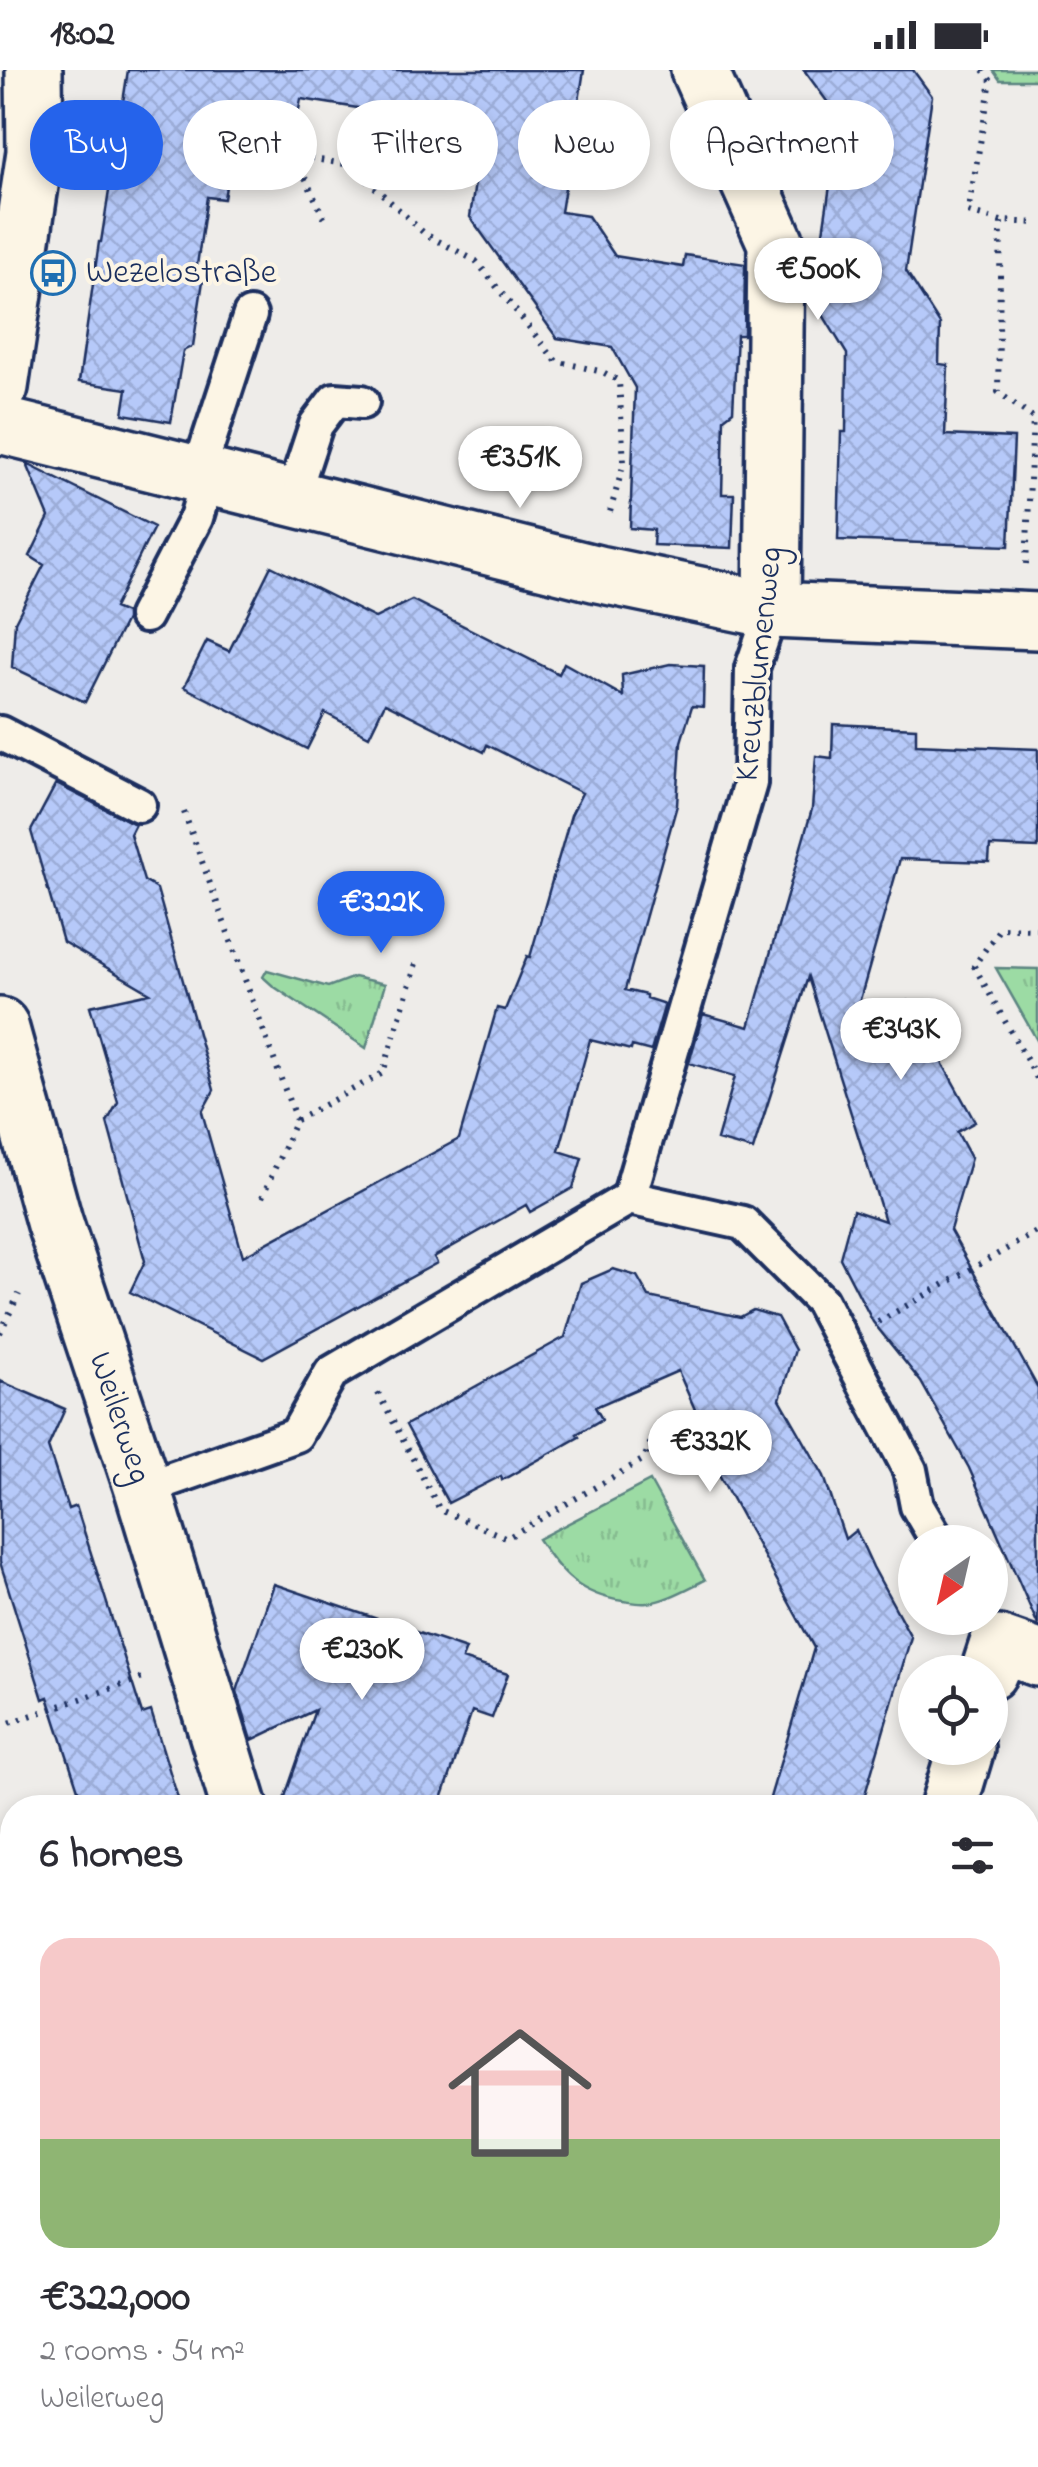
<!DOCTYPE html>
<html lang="en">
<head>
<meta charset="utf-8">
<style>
	body { margin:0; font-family:"Indie Flower",sans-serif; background:#f7f7f7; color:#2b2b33; height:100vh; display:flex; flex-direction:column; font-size:38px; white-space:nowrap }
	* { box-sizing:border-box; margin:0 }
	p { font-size:32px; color:#7c7c81 }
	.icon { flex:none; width:55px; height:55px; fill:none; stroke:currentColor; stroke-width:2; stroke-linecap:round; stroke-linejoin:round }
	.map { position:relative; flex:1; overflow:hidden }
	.side { position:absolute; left:0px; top:1725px; width:1040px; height:672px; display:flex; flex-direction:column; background:#fff; border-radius:40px 40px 0 0; box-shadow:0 5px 15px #0003 }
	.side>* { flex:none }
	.guide { position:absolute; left:30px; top:30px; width:980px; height:90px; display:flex; gap:20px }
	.needle { width:65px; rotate:214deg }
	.tools { position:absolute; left:898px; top:1455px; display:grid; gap:20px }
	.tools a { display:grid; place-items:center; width:110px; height:110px; border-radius:50%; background:#fff; box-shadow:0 5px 15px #0003; font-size:50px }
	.price { position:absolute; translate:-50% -85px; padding:0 22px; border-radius:35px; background:#fff; color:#222; font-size:32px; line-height:65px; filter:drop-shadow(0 2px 5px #0008) }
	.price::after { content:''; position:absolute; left:50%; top:60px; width:30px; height:22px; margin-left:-15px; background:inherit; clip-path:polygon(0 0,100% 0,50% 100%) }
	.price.current { background:#2563eb; color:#fff }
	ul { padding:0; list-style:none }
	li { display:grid; align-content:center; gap:20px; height:530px; padding:0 40px }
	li+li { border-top:2px solid #e1e1e2 }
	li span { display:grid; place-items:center; height:310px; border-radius:30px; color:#555 }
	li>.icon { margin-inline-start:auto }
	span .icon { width:180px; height:180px; fill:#fffc; stroke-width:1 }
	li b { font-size:42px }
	h2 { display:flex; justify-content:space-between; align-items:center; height:120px; padding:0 40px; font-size:42px }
	.chip { padding:0 35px; border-radius:45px; background:#fff; box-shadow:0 5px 15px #0003; font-size:35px; line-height:90px }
	.chip.current { background:#2563eb; color:#fff }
	.status { display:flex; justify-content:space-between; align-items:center; height:70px; padding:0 50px; background:#fff; direction:ltr }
	.status svg { height:28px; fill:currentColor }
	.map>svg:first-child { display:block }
</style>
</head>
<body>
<div class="status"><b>18:02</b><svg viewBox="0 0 49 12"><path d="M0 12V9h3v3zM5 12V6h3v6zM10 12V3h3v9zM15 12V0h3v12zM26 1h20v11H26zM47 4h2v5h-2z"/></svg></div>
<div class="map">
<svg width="1038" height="2397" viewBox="0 0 1038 2397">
	<defs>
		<pattern id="grass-tufts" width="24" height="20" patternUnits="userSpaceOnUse" patternTransform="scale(2.5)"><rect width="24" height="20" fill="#9cdba4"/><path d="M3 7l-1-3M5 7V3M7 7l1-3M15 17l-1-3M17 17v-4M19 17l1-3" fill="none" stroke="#86bc90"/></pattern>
		<pattern id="building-cross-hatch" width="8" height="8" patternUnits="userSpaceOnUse" patternTransform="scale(2.5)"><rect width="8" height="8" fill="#b6c9f9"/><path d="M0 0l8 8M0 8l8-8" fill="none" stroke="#9cadd8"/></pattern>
	</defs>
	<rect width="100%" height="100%" fill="#eeece9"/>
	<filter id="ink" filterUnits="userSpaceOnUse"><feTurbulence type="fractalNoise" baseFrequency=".01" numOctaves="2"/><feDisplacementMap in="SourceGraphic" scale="20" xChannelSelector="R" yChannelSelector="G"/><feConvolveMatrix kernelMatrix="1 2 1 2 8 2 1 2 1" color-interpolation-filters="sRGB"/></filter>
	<g filter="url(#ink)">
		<!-- grass -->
		<path fill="url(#grass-tufts)" stroke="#5c8581" stroke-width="2.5" d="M993,0H1038V10H1000Z
			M996,898L1038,899V972Z
			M267,900L328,917L354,907L385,914L366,978L273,916L263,907Z
			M650,1411L705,1510C686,1519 668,1530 647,1533C639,1534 631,1532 623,1531C580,1525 561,1504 538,1469Z"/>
		<!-- building -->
		<path fill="url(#building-cross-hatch)" stroke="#1b2f5e" stroke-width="2.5" d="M128,0H584L561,142L588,146L615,186L683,197L685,185L745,194L744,265H737L733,341L724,348L722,424H734L732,478L653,475L654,460L630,458L635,318L612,277L557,268L470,147L483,58L301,29L298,45L239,35L224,129L207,127L196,202L203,211L193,276L183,281L171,352L123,344L127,319L79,312L99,172H101Z
			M804,0H913L932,26L906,201L940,254L939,294L948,295L945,365L1014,368L1009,476L838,470L841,362H846L847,284L807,219L806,167L822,169L840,49Z
			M27,394L154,457L114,538L126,543V550L85,632L12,597L15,552L44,495L30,486L49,447Z
			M271,496L375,548L412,530L559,604L564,593L623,626L622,605L670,594L704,596L703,637L692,636L681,672L677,735L625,920L646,925V928L665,934L651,981L632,976L631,980L590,970L559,1081L582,1088L573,1118L530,1142L526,1135L434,1187L437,1193L263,1288L130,1222L145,1191L107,1052L118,1032L90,936L150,923L63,872L31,761L56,714L135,754L130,764L144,811L157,819L214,1020L202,1042L243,1186L459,1069L497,938L505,940L527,886L530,887L571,745L582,723L487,675L484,682L385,633L369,666L325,643L307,679L184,617L207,571L229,581Z
			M833,654L916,658V674L1038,679V778L990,776L989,792L900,789L850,965L908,931L975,1052L957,1062L971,1088L950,1160L1038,1318V1555L969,1398L921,1312L873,1252L840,1188L853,1140L885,1151L808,907L753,1080L717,1070L735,1006L689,993L703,944L749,957L812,739L816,686L832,688Z
			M613,1199L637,1206L649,1227L740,1247L753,1240L777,1247L795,1280L780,1329L824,1406L845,1469L856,1460L873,1497L911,1567L861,1738H767L814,1578L705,1379L711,1376L678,1301L595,1337L602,1349L577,1364L579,1367L502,1410L501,1406L448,1433L406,1355L565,1267L581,1213Z
			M0,1311L65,1339L48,1377L68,1439L76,1436L142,1644L151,1641L181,1738H84L48,1627L43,1629L0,1492Z
			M274,1514L466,1579L462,1589L508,1604L492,1648L472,1641L439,1738H281L315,1640L252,1670L237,1621Z"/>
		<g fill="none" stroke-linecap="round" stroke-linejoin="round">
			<!-- lane casing -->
			<g stroke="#1b2f5e" stroke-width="40">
				<path id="lane" d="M198,404L250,245
					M292,428L316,355L335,330L362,332
					M145,546L196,448L208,407
					M0,663L139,735
					M629,1128L750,713L752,598L772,540
					M143,1419L296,1365L331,1303L629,1128L743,1153L821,1231L910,1400L917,1436L938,1472"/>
			</g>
			<!-- street casing -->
			<g stroke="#1b2f5e" stroke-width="62">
				<g id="street">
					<path d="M699,0L776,173L772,540"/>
					<path d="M0,317L35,82L34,0"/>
					<path d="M0,355L598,504L772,540L1038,551"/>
					<path id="s1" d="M0,956L54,1151L143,1419L240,1738"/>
					<path d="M989,1602L998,1574L1038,1588"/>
					<path d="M948,1738L966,1678"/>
					<path d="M1028,1901L1038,1904"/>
					<path d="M22,2385L53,2397"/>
					<path d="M442,2397L444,2385"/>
				</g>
			</g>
			<!-- path -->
			<path stroke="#1b2f5e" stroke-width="6" stroke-dasharray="2.5 8" stroke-linecap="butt" d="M983,0L991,11L968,142L1001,151
				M324,148L295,86L351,95L425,164L476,191L556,291L603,302L619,311L624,393L608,449
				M1026,494L1033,348L998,322L1001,151L1038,153
				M184,742L296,1050L260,1132
				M1038,859L1000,858L974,896L1038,1010
				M296,1050L383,1003L417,890
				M878,1252L1038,1161
				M0,1263L19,1224
				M378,1323L440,1440L507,1468L644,1389L659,1351
				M0,1656L146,1607"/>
			<!-- lane -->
			<use href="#lane" stroke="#fcf5e5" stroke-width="32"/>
			<!-- street -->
			<use href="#street" stroke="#fcf5e5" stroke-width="55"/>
		</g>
	</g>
	<!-- icons -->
	<defs>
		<g id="bus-ring" transform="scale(2.25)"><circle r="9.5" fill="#fcf5e5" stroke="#1f6fb2" stroke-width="1.5"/><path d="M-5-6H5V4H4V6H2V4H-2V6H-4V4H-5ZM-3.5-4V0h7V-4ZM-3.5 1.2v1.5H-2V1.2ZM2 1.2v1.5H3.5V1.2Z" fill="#1f6fb2"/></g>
	</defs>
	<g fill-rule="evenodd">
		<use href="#bus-ring" x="53" y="203"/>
	</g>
	<g text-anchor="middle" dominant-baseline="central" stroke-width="8" stroke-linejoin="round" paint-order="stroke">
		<!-- poi labels -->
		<g font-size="35" fill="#1b2f5e" stroke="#fcf5e5" text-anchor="start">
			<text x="86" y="203">Wezelostraße</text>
		</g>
		<!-- street labels -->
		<g font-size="35" fill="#1b2f5e" stroke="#fcf5e5">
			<text transform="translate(760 594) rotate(-84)">Kreuzblumenweg</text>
			<text stroke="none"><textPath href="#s1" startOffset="410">Weilerweg</textPath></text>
		</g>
	</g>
</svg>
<div class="tools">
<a><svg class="needle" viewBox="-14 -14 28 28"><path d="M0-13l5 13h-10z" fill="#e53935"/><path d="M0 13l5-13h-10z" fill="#7c7c81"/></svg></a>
<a><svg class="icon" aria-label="locate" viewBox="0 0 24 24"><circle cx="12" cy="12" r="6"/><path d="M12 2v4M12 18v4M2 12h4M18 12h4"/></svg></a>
</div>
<b class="price" style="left:818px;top:253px">€500K</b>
<b class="price" style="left:520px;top:441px">€351K</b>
<b class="price current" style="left:381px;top:886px">€322K</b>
<b class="price" style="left:901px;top:1013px">€343K</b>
<b class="price" style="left:710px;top:1425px">€332K</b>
<b class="price" style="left:362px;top:1633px">€230K</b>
<div class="guide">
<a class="chip current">Buy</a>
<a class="chip">Rent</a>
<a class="chip">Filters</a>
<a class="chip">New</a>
<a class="chip">Apartment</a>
</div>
<section class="side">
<h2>6 homes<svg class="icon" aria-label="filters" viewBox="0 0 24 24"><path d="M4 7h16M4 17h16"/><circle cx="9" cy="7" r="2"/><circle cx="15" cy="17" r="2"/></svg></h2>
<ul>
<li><span style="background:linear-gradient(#f6c9c9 65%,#8fb573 0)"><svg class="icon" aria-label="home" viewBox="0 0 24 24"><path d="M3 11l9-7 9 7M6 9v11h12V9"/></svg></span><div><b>€322,000</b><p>2 rooms · 54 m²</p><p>Weilerweg</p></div></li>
</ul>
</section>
</div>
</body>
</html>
